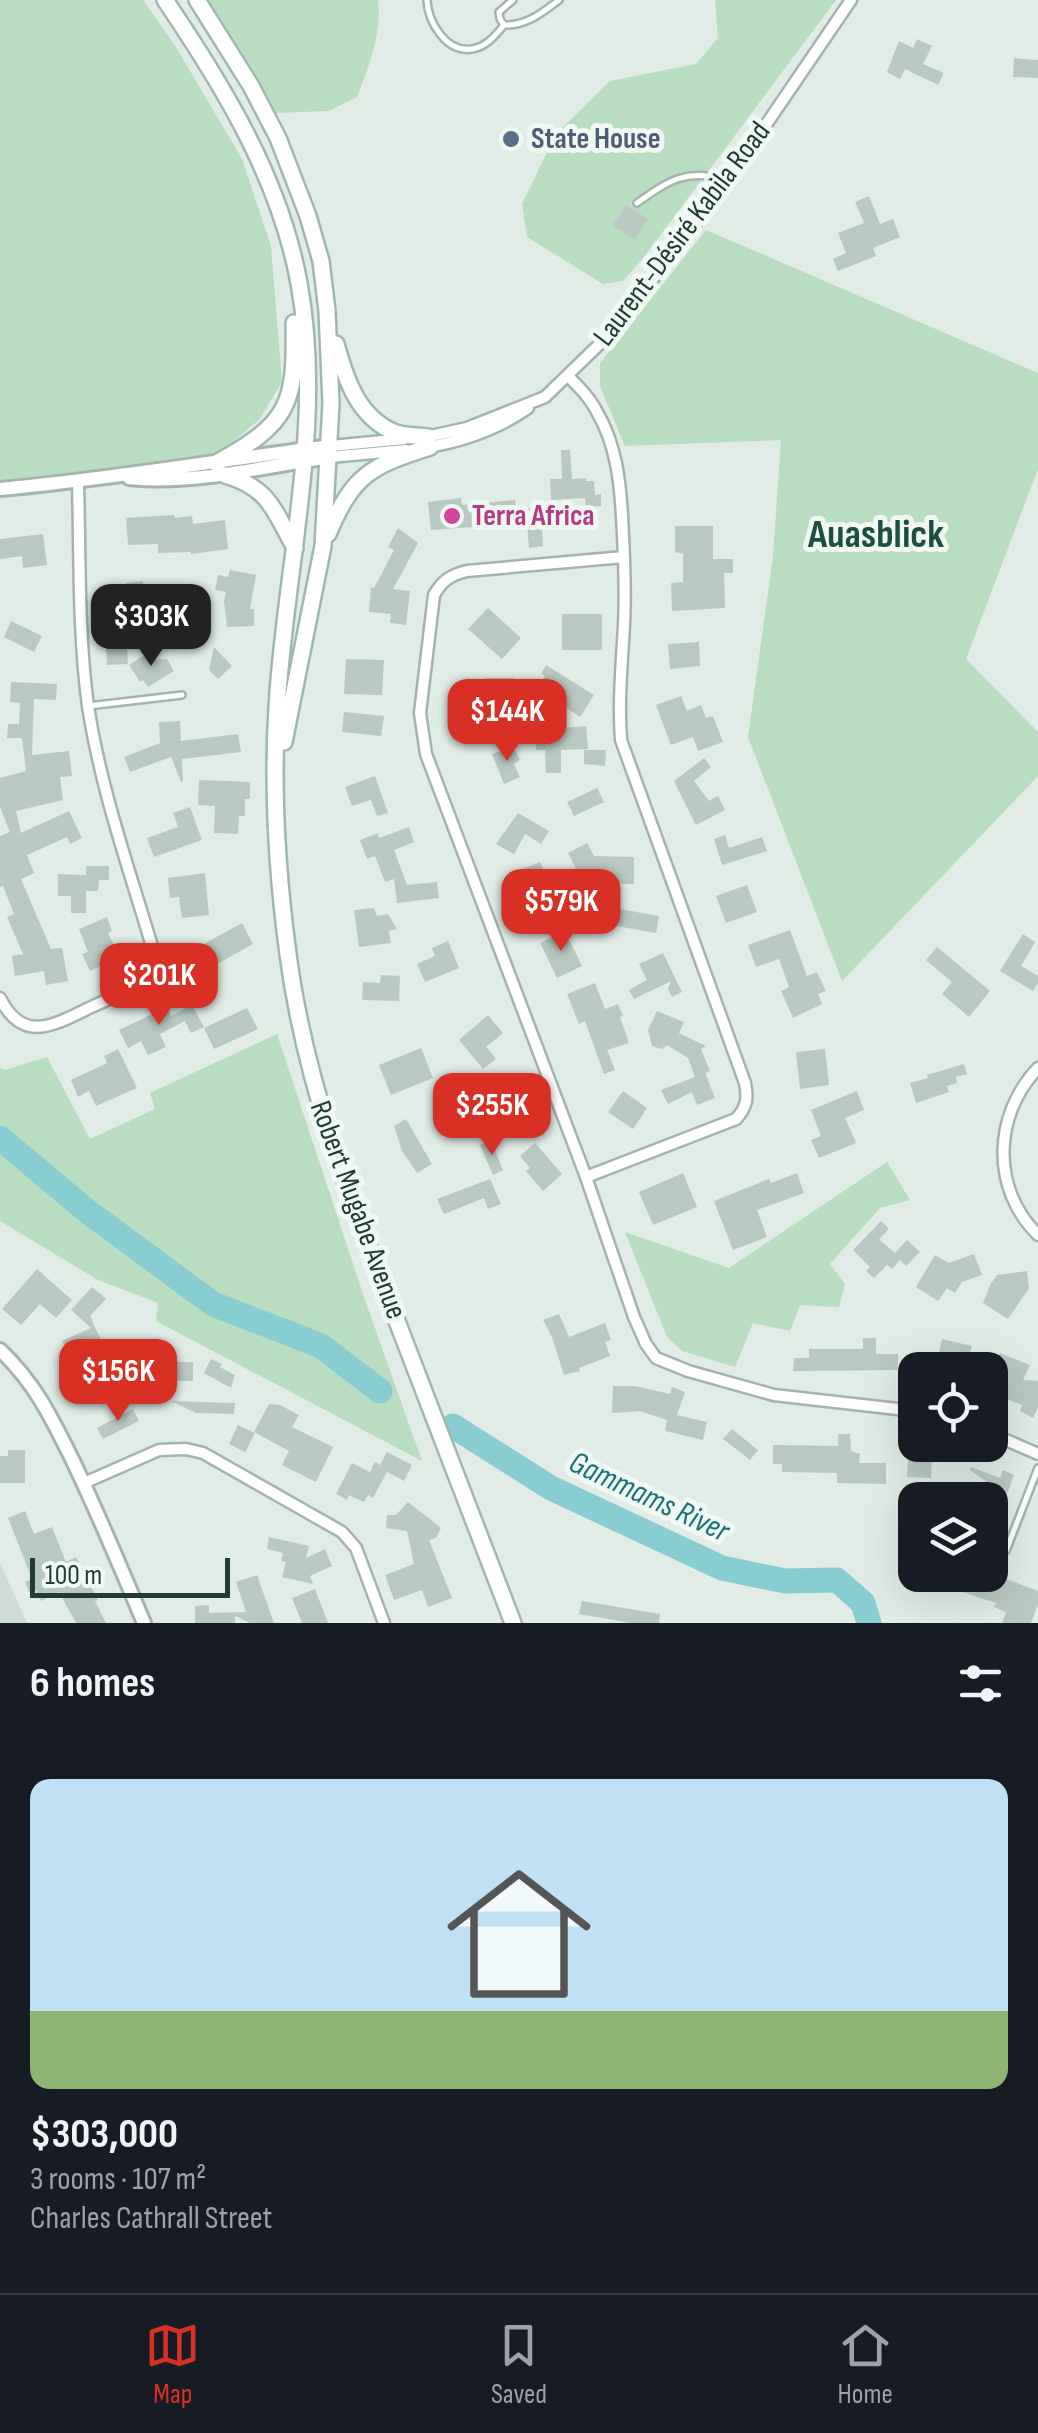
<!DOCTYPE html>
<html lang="en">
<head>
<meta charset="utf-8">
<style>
	body { margin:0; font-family:"Sofia Sans Condensed",sans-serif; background:#20242c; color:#f1f3f6; height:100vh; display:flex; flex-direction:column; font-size:38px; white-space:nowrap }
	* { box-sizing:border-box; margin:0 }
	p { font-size:32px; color:#9ea1a6 }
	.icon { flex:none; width:55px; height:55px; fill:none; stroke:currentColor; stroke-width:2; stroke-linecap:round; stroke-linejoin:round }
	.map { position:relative; height:1623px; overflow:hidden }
	.sheet { display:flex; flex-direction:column; background:#171b24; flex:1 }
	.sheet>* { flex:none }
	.fabs { position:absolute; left:898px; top:1352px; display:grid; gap:20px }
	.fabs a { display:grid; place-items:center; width:110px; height:110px; border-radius:20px; background:#171b24; box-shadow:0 10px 40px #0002; font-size:50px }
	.scale { position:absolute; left:30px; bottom:25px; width:200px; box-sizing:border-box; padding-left:10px; border:5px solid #213d33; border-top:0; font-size:28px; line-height:35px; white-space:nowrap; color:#213d33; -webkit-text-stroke:8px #f1f8f4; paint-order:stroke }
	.price { position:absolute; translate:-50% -85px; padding:0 22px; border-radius:20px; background:#d93025; color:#fff; font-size:32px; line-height:65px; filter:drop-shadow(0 2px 5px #0008) }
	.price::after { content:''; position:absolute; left:50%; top:60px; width:30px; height:22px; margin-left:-15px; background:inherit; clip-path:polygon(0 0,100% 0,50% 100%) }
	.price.on { background:#222; color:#fff }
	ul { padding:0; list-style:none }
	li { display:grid; align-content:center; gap:20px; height:530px; padding:0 30px }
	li+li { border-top:2px solid #363941 }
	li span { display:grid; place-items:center; height:310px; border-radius:20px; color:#555 }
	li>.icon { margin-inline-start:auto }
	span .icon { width:180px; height:180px; fill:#fffc; stroke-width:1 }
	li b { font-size:42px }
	h2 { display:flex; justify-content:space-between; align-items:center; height:120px; padding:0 30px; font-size:42px }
	.menu { display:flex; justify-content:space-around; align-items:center; height:140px; border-top:2px solid #363941; background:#171b24; font-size:28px; color:#9ea1a6 }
	.menu a { display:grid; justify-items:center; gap:5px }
	.menu .on { color:#d93025 }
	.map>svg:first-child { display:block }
</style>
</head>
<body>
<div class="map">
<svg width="1038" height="1623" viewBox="0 0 1038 1623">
	<rect width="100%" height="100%" fill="#e1ece6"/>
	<!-- built -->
	<path fill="#cfdcd5" d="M0,1563L27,1623H0Z"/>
	<!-- green -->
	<path fill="#b9ddc0" d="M0,0H143L176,47L242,159L271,246L282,382L259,420L214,457L144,464L120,477L0,486Z
		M208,0H378C382,33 369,66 357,97L329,111L275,113L241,53Z
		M715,0H836L644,257L623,281L603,284L527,237L522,204L556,134L610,81L696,64L718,38Z
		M706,230L1038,373V469L966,659L1038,732V776L842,981L748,737L773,556L781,440L625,446L600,386V363Z
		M277,1034L365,1300L422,1461L156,1321L158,1303L98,1280L0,1221V1068L5,1070L47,1057L90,1139L155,1109L150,1093Z
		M887,1162L910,1200L880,1208L830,1264L845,1284L839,1307L800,1305L790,1331L753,1323L735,1367L682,1351L667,1337L625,1232L729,1268Z"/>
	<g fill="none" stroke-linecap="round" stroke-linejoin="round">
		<!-- river -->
		<path stroke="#88cdd2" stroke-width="25" d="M0,1138L87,1211L213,1304L321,1346L380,1391
			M453,1426L551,1488L722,1568L785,1581L837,1580L863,1603L869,1623"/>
	</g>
	<!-- building -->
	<path fill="#b9c9c2" d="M917,39L932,46L923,64L944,73L938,85L905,69L900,79L887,72L899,41L913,48Z
		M1014,58L1038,60V78L1013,77Z
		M869,196L880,224L893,219L900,237L873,248L876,256L838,271L833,259L846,253L838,233L864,223L855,202Z
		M626,205L648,219L635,240L613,225Z
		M561,450H570L572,479L586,478V481H594L595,495L601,494V506L586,507L585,498L551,500L550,479H562Z
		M461,498L462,505L515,500L516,510L536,507L538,526H542L543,546L529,548L527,523L431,530L428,502Z
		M174,515L175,518L192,516L193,524L225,520L228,549L191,554V552L158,553V544L128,545L126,518Z
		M675,526H713V559H733V573H724L725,608L672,611L671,583L683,582V554L675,552Z
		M398,528L418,543L393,589L410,591L406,625L390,623L391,614L369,612L371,587L374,588L394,550L388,547Z
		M43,534L47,565L23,568L22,556L0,559V539Z
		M230,570L256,575L250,609H254V626L227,627L224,601L226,592L215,590L218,575L228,577Z
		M143,581L148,631L122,634L118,598L128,597L126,583Z
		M488,608L521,638L502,659L468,629Z
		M562,614H602V650H562Z
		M11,621L42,636L34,652L4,637Z
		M699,642L700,666L670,669L668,644Z
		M106,647H127L128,664L107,665Z
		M214,647L232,666L218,679L209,670Z
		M151,651V660L167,659L174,671L148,687L143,680L140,682L129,665Z
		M346,659L384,660L382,695L344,694Z
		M546,665L594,695L580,717L537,688L545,676L541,674Z
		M485,678H514V730H501V718H485Z
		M11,682L57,684L56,700L34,699L32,755L69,751L72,776L60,777L63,800L16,811L21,833L69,811L82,838L70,844L67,837L27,855L34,873L21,879L51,949L62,948L68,981L46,985L44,971L15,976L12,956L23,954L7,917L14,914L3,886L0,887V836L10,832L0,807V778L26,771L22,738H7L8,724H19L20,703L10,702Z
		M681,696L687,711L701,705L706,718L713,716L723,742L698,751L693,737L671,745L656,705Z
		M344,712L384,716L381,736L342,732Z
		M180,721L181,741L238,734L241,752L182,759L183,781L181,782L171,757L130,772L124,757L160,743L159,722Z
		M586,726L588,749L561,750V773H546L545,750H536L535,730Z
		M513,746L520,760L514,764L520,777L504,784L492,754Z
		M584,750H606L605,766L584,764Z
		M704,758L711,767L694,781L709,801L718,796L725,810L696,825L674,781Z
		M375,776L388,813L377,816L371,800L352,806L345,787Z
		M199,780L250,782V799H245V816H239L238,834L214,833L215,806L198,805Z
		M597,788L604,802L574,816L567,802Z
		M190,807L202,840L154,857L147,838L178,827L173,813Z
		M518,813L549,831L541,844L525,834L514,854L496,844Z
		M409,827L414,842L394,850L407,885L437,882L439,898L397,903L394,879L385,882L375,856L367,859L360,840L378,833L379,838Z
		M725,835L729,848L762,837L767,851L722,865L714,839Z
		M587,843L594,856L634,857V884L583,883L568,853Z
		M540,862L560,905L532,919L518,891L515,892L508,875Z
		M86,866H109V880H99L98,891H86V913H71V896H58V874L86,875Z
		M205,873L209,915L182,918L179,897L170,898L168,878Z
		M747,885L757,912L726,923L716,896Z
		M374,908L377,916L388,914L397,929L389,931L391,943L359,947L354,910Z
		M614,908L659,916L656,933L611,925Z
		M107,917L112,931L108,933L120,957L90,971L82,954L88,952L79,929Z
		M242,923L253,944L201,973L192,957L203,951L200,946Z
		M790,930L807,976L817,972L826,991L818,994L822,1004L793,1018L781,991L789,987L779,959L756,967L748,945Z
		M565,931L582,966L557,978L540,943Z
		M1023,934L1035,942L1021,966L1038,976V983L1033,991L1000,971Z
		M448,941L459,968L425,982L417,964L435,956L432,948Z
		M937,947L990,991L969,1017L942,994L952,982L926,960Z
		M663,953L682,992L672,997L668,989L671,981L634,999L629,990L647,980L639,964Z
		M381,975L400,976L399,1001L362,1000L363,982L380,983Z
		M595,983L605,1009L618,1004L623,1016L620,1017L629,1043L607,1050L615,1070L604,1074L585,1021L579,1024L567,994Z
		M192,1005L204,1027L191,1033L185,1021L160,1034L166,1047L148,1055L141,1041L128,1048L119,1030L167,1007L171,1016Z
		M247,1008L258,1029L214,1049L204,1028Z
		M657,1011L684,1022L679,1033L706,1046L701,1049L710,1071L705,1073L715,1098L697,1105L692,1092L668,1104L661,1090L695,1077L688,1058L667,1045L662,1049L652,1046L648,1030Z
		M488,1015L503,1033L486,1047L496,1059L483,1069L459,1040Z
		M421,1048L433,1078L391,1095L379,1065Z
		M118,1049L137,1088L96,1106L89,1091L78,1097L71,1080L107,1063L104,1056Z
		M825,1049L829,1085L800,1089L796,1052Z
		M964,1064L967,1074L956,1077L957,1083L947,1086L949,1092L916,1103L910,1083L928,1078L927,1075Z
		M514,1087L526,1099L515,1110L525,1121L513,1133L490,1109Z
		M623,1091L647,1108L633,1129L608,1112Z
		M857,1091L864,1110L845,1118L856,1143L819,1158L811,1140L821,1136L811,1110Z
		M406,1119L432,1164L417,1173L402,1151L394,1126Z
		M491,1141L503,1170L493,1175L480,1145Z
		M535,1143L562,1174L543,1191L526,1171L530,1168L520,1156Z
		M683,1173L697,1207L653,1225L639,1192Z
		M797,1173L804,1193L757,1210L767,1237L733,1250L714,1201L769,1179L771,1183Z
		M490,1179L501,1204L488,1209L484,1198L444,1214L437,1199Z
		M881,1221L889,1229L879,1239L895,1253L907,1240L920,1252L906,1266L900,1260L892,1269L887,1265L874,1278L866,1271L870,1267L853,1250Z
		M974,1254L982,1275L962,1282L955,1293L947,1288L938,1301L916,1287L935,1255L949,1263Z
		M37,1269L72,1300L56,1318L40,1304L21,1325L2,1309Z
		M1027,1271L1029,1288L1008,1319L983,1303L990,1285L997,1275Z
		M92,1287L106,1299L90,1316L109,1358L77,1373L62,1341L91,1328L71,1310Z
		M559,1314L569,1337L605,1323L611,1340L605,1342L610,1356L579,1368L580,1371L564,1375L552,1337L543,1320Z
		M863,1338H876V1354H898V1370L793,1371L794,1358H809V1349H863Z
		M942,1339L972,1346L970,1353L996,1363L1000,1353L1030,1365L1023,1380L1038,1381V1407L1033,1418L1020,1411L1022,1405L999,1396L1001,1390L990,1386V1370H951L936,1367Z
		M156,1344L161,1357L168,1362H193V1381H175L142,1397L132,1377L146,1370L137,1352Z
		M211,1359L222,1364L220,1367L235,1375L231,1388L204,1373Z
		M613,1386H635L670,1394L672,1387L685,1392L677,1415L707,1422L703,1440L665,1431L667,1420L640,1411L612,1413Z
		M171,1401L235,1403L234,1414L196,1413Z
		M269,1404L280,1405L299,1415L292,1427L333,1447L316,1482L282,1465L289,1451L254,1432Z
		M133,1409L139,1421L103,1439L97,1428Z
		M238,1425L255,1433L245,1452L229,1444Z
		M732,1429L758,1450L750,1460L723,1439Z
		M838,1434H850L851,1451L860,1454L859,1463H886V1484L837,1483V1473L782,1472V1464H773V1445L838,1446Z
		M909,1445H932L931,1478L907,1477Z
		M8,1450H25V1483H0V1456H8Z
		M387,1452L412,1465L404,1481L387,1472L373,1498L368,1495L364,1502L349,1495L347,1500L336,1494L352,1463L370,1472L375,1462L380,1465Z
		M971,1467L1000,1478L1003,1470L1014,1475L1004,1502L986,1495L991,1485L970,1470Z
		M408,1502L441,1528L436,1538L429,1540L452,1598L428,1607L422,1590L394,1600L385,1575L414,1564L407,1531L386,1528L387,1515H396Z
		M25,1511L34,1534L52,1527L66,1562L76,1557L98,1600L95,1601L106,1623H76L59,1592L41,1601L35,1589L29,1592L25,1582L32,1579L8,1518Z
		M269,1537L309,1546L306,1558L325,1549L332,1566L310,1576L313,1584L282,1577L286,1562L281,1561L283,1553L267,1549Z
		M257,1575L274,1623H250L235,1616V1623H195V1606L209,1605V1613L246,1612L236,1582Z
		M945,1575H995L1038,1591V1604L1031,1623H1002L1006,1612L994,1607L996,1603L941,1585Z
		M315,1589L328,1623H302L292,1598Z
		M582,1601L660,1614L659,1623H631L579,1614Z"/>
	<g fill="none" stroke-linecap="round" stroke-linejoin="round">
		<!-- service casing -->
		<g stroke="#a4b4ad" stroke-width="10">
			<path id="service" d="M427,0C428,22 446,53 472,49C486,47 495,36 504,25
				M513,0L499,12L500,19L504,25C526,26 542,13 559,0
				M637,203C668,181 688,167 726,181
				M88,706L182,695
				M1006,1551L1038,1468"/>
		</g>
		<!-- minor casing -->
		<g stroke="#a4b4ad" stroke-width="15">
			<path id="minor" d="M568,376C579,387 590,398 597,412C616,444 620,481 622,516C624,552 626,588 624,624C622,663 618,701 621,740L745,1083C748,1098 747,1107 736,1119L586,1177
				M426,437L467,428L545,397L613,331L727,182L851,0
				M331,446L404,439
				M428,447C464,441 498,429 528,408
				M330,457L406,450
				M624,557L467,571C450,575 442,581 434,595L420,713L426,754L586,1177L634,1317L646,1344L656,1358L688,1371L774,1395L915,1411
				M0,998C22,1042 51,1027 87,1009C107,1000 126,991 145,981L153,972L156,960C132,877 101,792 88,706C78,632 80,556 78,482
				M1038,1068C993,1115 991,1189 1038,1235
				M990,1433L1038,1454
				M84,1483L159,1450L186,1449L203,1453L342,1532L356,1548L384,1623"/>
		</g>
		<!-- tertiary casing -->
		<g stroke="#a4b4ad" stroke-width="18">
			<path id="tertiary" d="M129,478C196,485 264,466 330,457
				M0,489C111,479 220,460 331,446
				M0,1350C35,1383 51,1417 72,1459C98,1513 121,1568 144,1623"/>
		</g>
		<!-- secondary casing -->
		<g stroke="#9fb8ad" stroke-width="20">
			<path id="secondary" d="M165,0C224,87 280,179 299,283C325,425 285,567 277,707C272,789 277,873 288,954C305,1085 353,1206 400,1329C438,1427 476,1525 513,1623
				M197,0L251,86L278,138L308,216L321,261L327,311L331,403L323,546L284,742
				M336,344C346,380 358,418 396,433C406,436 418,436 428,437
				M216,463C289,423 296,405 294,323
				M225,475C270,488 274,511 295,548
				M328,534C353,475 370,466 430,447"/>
		</g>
		<!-- service -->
		<use href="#service" stroke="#fff" stroke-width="5"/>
		<!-- minor -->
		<use href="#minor" stroke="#fff" stroke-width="10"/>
		<!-- tertiary -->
		<use href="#tertiary" stroke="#fff" stroke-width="12"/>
		<!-- secondary -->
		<use href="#secondary" stroke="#fff" stroke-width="15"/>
	</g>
	<!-- markers -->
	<circle fill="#5c6f8a" stroke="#f1f8f4" stroke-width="4" cx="511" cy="139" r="10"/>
	<circle fill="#d1479c" stroke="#f1f8f4" stroke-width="4" cx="452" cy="516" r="10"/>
	<g text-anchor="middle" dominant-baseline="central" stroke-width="10" stroke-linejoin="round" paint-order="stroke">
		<!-- service labels -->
		<g font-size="30" font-weight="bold" fill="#4e5e75" stroke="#f1f8f4" text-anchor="start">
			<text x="531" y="139">State House</text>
		</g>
		<!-- street labels -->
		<g font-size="30" fill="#213d33" stroke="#f1f8f4">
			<text transform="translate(682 234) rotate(-53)">Laurent-Désiré Kabila Road</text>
			<text transform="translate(358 1210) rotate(70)">Robert Mugabe Avenue</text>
		</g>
		<!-- hotel labels -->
		<g font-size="30" font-weight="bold" fill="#b23c85" stroke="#f1f8f4" text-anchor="start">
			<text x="472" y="516">Terra Africa</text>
		</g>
		<!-- water labels -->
		<g font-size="32" font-style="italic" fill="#1a7279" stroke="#f1f8f4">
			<text transform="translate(649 1497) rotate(25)">Gammams River</text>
		</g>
		<!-- district labels -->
		<g font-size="40" font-weight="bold" fill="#1d4f3e" stroke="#f1f8f4">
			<text x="876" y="535">Auasblick</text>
		</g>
	</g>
</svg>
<div class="fabs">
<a><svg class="icon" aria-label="locate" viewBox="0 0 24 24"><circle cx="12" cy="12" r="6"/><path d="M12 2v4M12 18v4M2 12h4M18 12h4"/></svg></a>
<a><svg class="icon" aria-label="layers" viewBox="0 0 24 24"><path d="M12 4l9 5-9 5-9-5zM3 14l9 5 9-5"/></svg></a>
</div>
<div class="scale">100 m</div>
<b class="price on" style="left:151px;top:669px">$303K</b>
<b class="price" style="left:507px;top:764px">$144K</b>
<b class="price" style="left:561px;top:954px">$579K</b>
<b class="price" style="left:159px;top:1028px">$201K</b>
<b class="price" style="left:492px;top:1158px">$255K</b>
<b class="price" style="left:118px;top:1424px">$156K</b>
</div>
<section class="sheet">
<h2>6 homes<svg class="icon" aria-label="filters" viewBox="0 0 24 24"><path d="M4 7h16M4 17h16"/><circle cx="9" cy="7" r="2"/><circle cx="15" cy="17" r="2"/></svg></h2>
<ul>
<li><span style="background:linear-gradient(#bfe0f5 75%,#8fb573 0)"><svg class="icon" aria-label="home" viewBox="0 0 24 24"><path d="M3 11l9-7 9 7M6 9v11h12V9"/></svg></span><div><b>$303,000</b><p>3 rooms · 107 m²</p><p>Charles Cathrall Street</p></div></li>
</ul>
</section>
<nav class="menu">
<a class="on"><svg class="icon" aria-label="map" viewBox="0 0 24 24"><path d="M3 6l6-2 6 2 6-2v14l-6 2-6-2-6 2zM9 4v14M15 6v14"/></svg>Map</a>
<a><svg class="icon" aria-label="saved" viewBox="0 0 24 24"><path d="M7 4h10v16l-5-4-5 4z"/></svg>Saved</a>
<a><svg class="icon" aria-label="home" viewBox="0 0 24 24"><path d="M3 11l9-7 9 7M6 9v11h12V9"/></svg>Home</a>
</nav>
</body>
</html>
